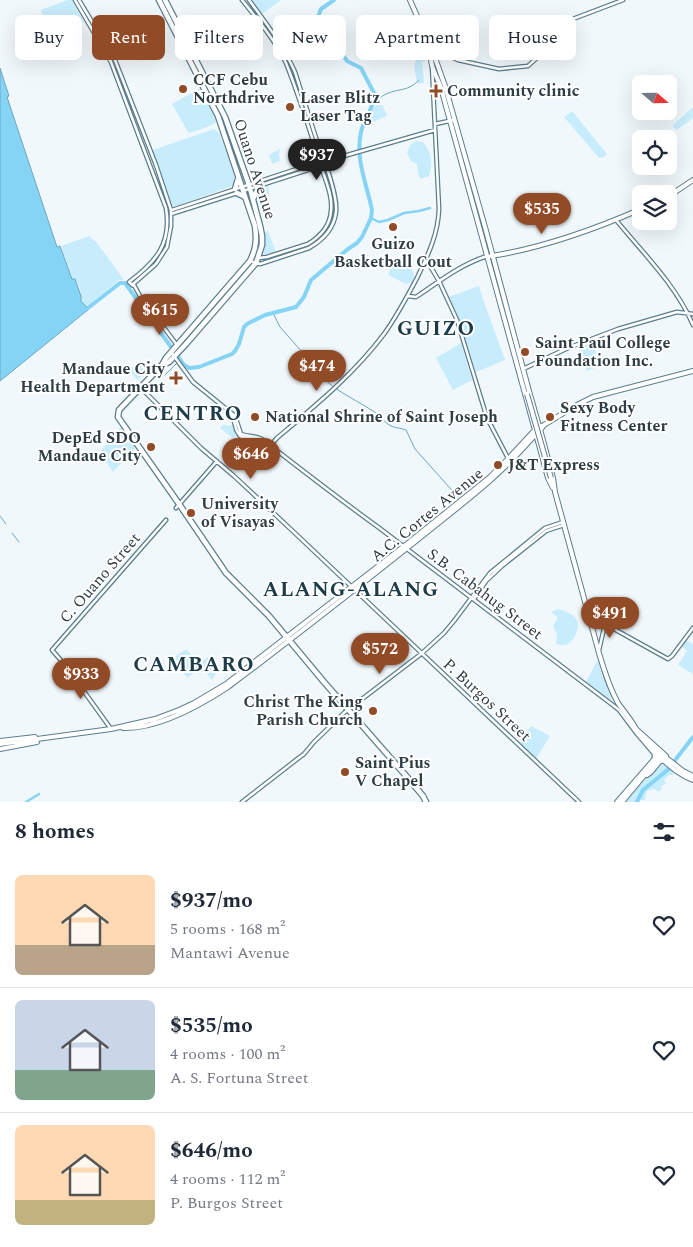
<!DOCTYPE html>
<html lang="en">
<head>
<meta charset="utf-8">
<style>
	body { margin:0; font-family:Spectral,serif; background:#f6f6f7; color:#1f2937; height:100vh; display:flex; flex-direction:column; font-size:19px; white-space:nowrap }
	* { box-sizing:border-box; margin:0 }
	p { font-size:16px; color:#747a83 }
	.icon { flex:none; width:28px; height:28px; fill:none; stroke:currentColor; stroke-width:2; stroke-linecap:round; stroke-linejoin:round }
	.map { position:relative; height:802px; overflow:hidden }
	.drawer { display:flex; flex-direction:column; background:#fff; flex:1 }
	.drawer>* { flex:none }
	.hud { position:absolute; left:15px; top:15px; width:664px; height:45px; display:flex; gap:10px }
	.needle { width:32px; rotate:110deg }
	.tools { position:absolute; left:632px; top:75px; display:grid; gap:10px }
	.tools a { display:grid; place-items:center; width:45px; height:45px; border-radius:8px; background:#fff; box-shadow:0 5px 20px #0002; font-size:25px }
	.price { position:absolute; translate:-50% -42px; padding:0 11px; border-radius:18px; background:#924b27; color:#fff; font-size:16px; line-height:32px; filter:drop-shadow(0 1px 2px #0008) }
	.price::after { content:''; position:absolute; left:50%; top:30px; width:15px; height:11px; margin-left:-8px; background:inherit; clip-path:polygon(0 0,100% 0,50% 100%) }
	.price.active { background:#222; color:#fff }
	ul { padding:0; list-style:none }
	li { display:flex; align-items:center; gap:15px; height:125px; padding:0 15px }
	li+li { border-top:1px solid #e0e1e3 }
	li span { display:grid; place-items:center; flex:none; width:140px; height:100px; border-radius:8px; color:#555 }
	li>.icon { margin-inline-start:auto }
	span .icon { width:60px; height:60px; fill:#fffc; stroke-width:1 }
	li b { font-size:21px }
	h2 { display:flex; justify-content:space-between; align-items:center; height:60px; padding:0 15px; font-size:21px }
	.pill { padding:0 18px; border-radius:8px; background:#fff; box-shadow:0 5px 20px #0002; font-size:18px; line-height:45px }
	.pill.active { background:#924b27; color:#fff }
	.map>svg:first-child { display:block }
</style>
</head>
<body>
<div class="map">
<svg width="693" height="802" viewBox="0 0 693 802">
	<rect width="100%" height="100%" fill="#f1f8fc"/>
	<!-- green -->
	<path fill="#c7ecfc" d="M67,0H72L84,22L49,34L41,10Z
		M251,0H281L262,14Z
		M407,16L415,17L423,36L408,37L406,28H412Z
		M420,55L426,61L422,62L424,83L418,84C415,74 411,63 420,55Z
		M201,88L216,118V122L212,125L190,133L188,132L172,104Z
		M378,103L383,106L387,116L367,125L366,124L373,108Z
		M693,107V118L677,130L672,126Z
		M572,111L607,154L604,157L599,158L564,117Z
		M214,129L219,133L236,177V184L230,187L176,206H171L152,152L153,150Z
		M416,141L423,142C432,153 433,162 429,176L420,179L418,173L417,164L411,161L407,153L410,145Z
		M280,149L279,154L280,161L272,164L269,155Z
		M268,185C271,196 268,203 258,207L255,199L260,189Z
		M268,231L276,252L265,254L263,252L265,232Z
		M89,236L97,243L124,280H119L87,306L81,300C82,294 79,283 75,279H73L61,246Z
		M402,256L409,259L414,276L412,282L406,284L388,275L394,260Z
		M479,286L485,305L505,360L476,372L457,315L449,297Z
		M591,341L602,365L587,371L576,346Z
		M461,343L472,380L453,390L436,358Z
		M139,363L146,373L137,380L129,369Z
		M234,423L236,433L233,438L220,428L224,424L227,426H230Z
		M121,427L135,448L113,472L100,452Z
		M558,609C565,611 575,614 578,622C579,626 577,630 576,634C572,643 566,647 556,644L557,634L553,626L557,620V617L551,612Z
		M686,640L693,644V674L678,665L687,651L681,646Z
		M186,649L200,664L208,657L217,671L212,680L202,667L187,678L175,658L176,656Z
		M598,659L601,672L612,701L586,682Z
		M531,726L550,736L536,759L520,743Z
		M664,763L675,772L673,775H669L664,780L666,783L661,787L662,789L659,792L654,789L647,791L645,800H642L640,799L637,802H624L643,779L649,776L658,765Z"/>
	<!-- water -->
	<path fill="#85d4f5" stroke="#6ba7c0" d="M0,68L9,96L7,97L57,247L60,246L72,279H75L81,296V301L89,309L0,381Z"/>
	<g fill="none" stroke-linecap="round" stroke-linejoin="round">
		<!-- stream -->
		<path stroke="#6ba7c0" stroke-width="1" d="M373,104C378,101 381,96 386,94C399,88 408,92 419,80
			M273,313L280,327L303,353L314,372C322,375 328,383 335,388C348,397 363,404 376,413C381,417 385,423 391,426C395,428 401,428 406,430L415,449L458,497
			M165,375L180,360
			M0,516L6,524
			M12,533L19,542"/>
		<!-- canal -->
		<path stroke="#85d4f5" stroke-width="2.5" d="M371,218L379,222L388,220L404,213L419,211L430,208
			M26,802L39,794"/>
		<!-- river -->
		<path stroke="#85d4f5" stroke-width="4" d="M88,308L120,283H125L184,365L189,368L199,367L232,354L235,351L239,344L244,327L247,324L265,315L296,307L304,297L311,280L348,249L357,243L362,237L371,218L372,210C367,185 355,159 361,132C364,119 373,109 375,95L361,68L347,61L318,17L321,9L334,0
			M637,802L643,790L670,768L676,759L693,737"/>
		<!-- minor casing -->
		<g stroke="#5c7e8c" stroke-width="5">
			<path id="minor" d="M75,0L111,62L166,208C172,243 156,262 129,282L134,286
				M79,0L115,60L156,165L171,210V226L167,247L156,264L132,285
				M242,0C258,20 275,40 286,63C300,98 311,134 322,169C326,182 333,197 331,211C330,226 321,236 308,244L267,257L258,258
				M249,0C266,23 283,45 295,72C302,94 309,116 316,138C323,156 338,194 336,212C334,229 323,240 309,248L260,264L256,263L250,261
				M434,55H447L458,60L499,69L528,66L551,45L565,22L623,0
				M435,124L454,120
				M243,191L320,166
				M172,210L324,160H330L435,130
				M171,214L237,193
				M616,220C643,253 676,285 693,325
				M426,259L439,281L457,320L487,418L509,460
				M134,285L140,296L177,345
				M408,296L416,297L419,295C441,280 462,264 487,256
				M171,352L193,382L235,416L241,434C248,437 257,435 263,440C301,469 339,499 378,527C457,586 535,647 614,706L619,710L637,734L654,754V758
				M523,369L568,348L618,329L677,312L693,314
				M140,387L201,448L234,476L298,536L579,802
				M231,414C236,422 234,427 238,433C241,440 250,437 257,439C258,439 263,442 264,442
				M270,446L277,438C315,406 354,374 384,334C397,316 407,297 417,278C428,255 438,235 439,209L432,66
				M176,508L217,461
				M474,599L486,581L502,566L546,531L564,525
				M599,650L605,624L668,659L672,656L693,628
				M111,729L65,665L52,650L166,520
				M242,802L296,760L304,754L314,742L345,712L421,654L444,633L454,621L490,573L545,528L563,522"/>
		</g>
		<!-- major casing -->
		<g stroke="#5c7e8c" stroke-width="6">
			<path id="major" d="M410,0L434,55L445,86L485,227L529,391L543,440L553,478L555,492
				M432,52C428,64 437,76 441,88L533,423L548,478L553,488
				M669,196L693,180
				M491,256C543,248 593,230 641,209
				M555,492L599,653C604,670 609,687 618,703C624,712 635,724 638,733C655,751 670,771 693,780
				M123,728C158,729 199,706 228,687C300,633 371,577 441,521C472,496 500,474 526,445C531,438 539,433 544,425
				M636,729L666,756
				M0,741L35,737
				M0,744L111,729L155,719L179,710L194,703L226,684L408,543L490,477L508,459L532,433L539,427L544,425L575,406L593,397L693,371
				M0,749L37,742
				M647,775L651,772L660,761H664
				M617,802L657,756H664L683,771L693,776
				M622,802L658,759L659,754"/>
		</g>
		<!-- highway casing -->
		<g stroke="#5c7e8c" stroke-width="7">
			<path id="highway" d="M159,0L218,116L255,226C257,240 256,249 250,261L166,358L162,365L119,410L118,417L177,501L226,573L269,616L324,682L408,778L423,796L426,802
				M235,189L238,179
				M237,193L245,197
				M253,199L259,186
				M162,365L169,362L186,344L256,263L262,245V236L260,226L249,185L225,117L165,0"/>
		</g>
		<!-- minor -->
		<use href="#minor" stroke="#fff" stroke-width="2.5"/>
		<!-- major -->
		<use href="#major" stroke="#fff" stroke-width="4"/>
		<!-- highway -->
		<use href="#highway" stroke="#fff" stroke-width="4.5"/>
		<!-- major-bridge casing -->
		<g stroke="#5c7e8c" stroke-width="6" stroke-linecap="butt">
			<path id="major-bridge" d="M527,394L551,478"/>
		</g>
		<!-- major-bridge -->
		<use href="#major-bridge" stroke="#fff" stroke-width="4"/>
	</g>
	<!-- markers -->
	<g fill="#924b27" stroke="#fff" stroke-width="2">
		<circle cx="183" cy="89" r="5"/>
		<path d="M433.5 83.5h5v5h5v5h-5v5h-5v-5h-5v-5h5z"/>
		<circle cx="290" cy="107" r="5"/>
		<circle cx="393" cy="227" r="5"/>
		<circle cx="525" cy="352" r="5"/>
		<path d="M173.5 370.5h5v5h5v5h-5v5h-5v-5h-5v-5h5z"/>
		<circle cx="255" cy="417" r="5"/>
		<circle cx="550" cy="417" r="5"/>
		<circle cx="151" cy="447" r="5"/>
		<circle cx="498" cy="465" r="5"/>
		<circle cx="191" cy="513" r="5"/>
		<circle cx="373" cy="711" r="5"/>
		<circle cx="345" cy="772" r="5"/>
	</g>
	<g text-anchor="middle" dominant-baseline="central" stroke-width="4" stroke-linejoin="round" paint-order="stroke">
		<!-- poi labels -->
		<g font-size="16" font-weight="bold" fill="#2f3d44" stroke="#fff" text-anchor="start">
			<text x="193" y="80">CCF Cebu<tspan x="193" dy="18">Northdrive</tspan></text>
			<text x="447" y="91">Community clinic</text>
			<text x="300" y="98">Laser Blitz<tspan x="300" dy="18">Laser Tag</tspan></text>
			<text x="393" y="244" text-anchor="middle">Guizo<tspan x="393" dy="18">Basketball Cout</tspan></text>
			<text x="535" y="343">Saint Paul College<tspan x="535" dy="18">Foundation Inc.</tspan></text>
			<text x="165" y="369" text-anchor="end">Mandaue City<tspan x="165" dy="18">Health Department</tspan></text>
			<text x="560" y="408">Sexy Body<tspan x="560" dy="18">Fitness Center</tspan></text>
			<text x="265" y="417">National Shrine of Saint Joseph</text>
			<text x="141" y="438" text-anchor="end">DepEd SDO<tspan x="141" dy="18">Mandaue City</tspan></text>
			<text x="508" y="465">J&amp;T Express</text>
			<text x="201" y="504">University<tspan x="201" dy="18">of Visayas</tspan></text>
			<text x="363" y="702" text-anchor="end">Christ The King<tspan x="363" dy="18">Parish Church</tspan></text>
			<text x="355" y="763">Saint Pius<tspan x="355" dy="18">V Chapel</tspan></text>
		</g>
		<!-- street labels -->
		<g font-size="16" fill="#2f3d44" stroke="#fff">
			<text transform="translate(255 169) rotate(72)">Ouano Avenue</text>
			<text transform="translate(427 515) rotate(-39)">A.C. Cortes Avenue</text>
			<text transform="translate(100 578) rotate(-49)">C. Ouano Street</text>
			<text transform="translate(485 594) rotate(37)">S.B. Cabahug Street</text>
			<text transform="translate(487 700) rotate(43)">P. Burgos Street</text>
		</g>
		<!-- district labels -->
		<g font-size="21" font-weight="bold" letter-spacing="1" fill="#1c3c49" stroke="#fff">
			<text x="436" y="329">GUIZO</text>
			<text x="193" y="414">CENTRO</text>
			<text x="351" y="590">ALANG-ALANG</text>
			<text x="194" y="665">CAMBARO</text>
		</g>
	</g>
</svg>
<div class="tools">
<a><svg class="needle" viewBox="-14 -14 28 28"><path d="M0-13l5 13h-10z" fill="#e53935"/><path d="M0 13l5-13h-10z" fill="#747a83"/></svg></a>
<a><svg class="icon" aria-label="locate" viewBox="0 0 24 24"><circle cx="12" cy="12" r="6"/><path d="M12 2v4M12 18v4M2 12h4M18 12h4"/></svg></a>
<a><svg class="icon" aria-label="layers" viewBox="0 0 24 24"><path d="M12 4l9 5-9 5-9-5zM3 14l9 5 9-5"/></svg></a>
</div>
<b class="price active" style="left:317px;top:181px">$937</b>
<b class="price" style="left:542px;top:235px">$535</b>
<b class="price" style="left:160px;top:336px">$615</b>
<b class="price" style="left:317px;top:392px">$474</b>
<b class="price" style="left:251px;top:480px">$646</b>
<b class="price" style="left:610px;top:639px">$491</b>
<b class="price" style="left:380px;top:675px">$572</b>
<b class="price" style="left:81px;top:700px">$933</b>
<div class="hud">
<a class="pill">Buy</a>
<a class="pill active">Rent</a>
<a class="pill">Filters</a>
<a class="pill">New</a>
<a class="pill">Apartment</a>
<a class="pill">House</a>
</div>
</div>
<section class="drawer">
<h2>8 homes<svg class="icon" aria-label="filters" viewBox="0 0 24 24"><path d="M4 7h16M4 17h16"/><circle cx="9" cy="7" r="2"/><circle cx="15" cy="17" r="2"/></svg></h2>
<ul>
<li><span style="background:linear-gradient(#ffd9b3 70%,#b9a48a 0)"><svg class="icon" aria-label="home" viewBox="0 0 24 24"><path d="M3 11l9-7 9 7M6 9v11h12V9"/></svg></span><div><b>$937/mo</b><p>5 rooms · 168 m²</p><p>Mantawi Avenue</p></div><svg class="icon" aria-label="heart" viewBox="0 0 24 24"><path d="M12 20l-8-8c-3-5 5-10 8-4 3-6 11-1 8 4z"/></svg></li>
<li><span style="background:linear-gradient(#c9d6e8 70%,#7fa58c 0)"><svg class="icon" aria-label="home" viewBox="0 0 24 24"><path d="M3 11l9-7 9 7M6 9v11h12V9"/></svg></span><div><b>$535/mo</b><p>4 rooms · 100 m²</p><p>A. S. Fortuna Street</p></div><svg class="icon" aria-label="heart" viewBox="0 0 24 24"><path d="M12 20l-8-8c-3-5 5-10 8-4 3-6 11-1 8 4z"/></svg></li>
<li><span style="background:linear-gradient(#ffd9b3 75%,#c2b280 0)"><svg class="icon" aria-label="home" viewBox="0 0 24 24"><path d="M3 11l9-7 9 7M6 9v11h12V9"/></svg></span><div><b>$646/mo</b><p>4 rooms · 112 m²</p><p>P. Burgos Street</p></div><svg class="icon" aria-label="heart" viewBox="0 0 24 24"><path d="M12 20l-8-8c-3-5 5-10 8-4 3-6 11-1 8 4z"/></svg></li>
</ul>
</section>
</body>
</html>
